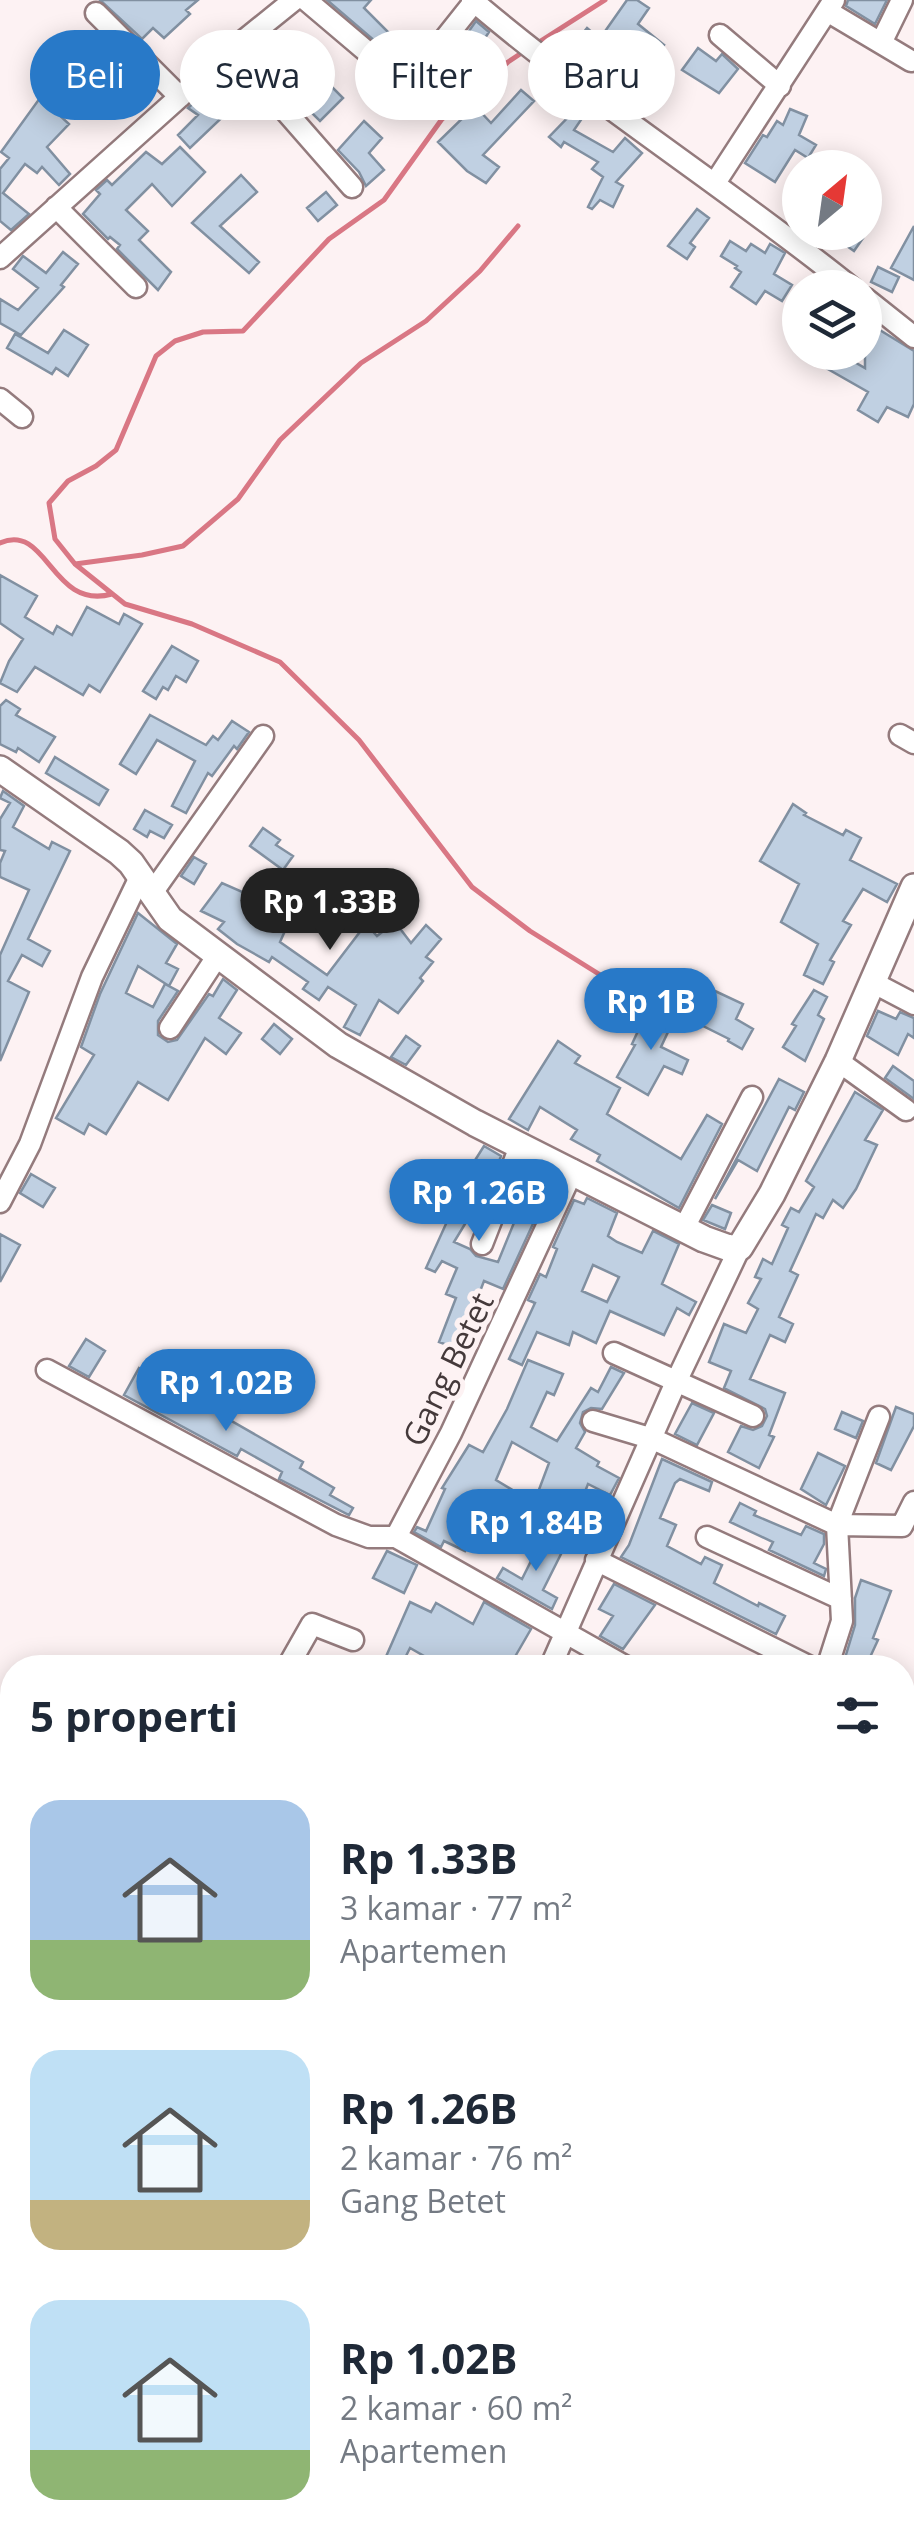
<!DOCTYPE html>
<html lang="id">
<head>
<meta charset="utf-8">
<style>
	body { margin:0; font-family:"Open Sans",sans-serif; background:#f2f2f3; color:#1f2937; height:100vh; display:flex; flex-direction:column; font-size:38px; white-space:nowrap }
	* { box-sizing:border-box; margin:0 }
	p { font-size:32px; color:#747a83 }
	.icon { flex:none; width:55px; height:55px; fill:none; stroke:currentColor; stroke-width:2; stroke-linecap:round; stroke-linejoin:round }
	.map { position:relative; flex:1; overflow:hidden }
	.sheet { position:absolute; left:0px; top:1655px; width:915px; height:892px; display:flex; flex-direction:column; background:#fff; border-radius:40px 40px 0 0; box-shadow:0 5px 25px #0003 }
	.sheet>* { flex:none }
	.banner { position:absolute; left:30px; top:30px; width:855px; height:90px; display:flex; gap:20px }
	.needle { width:65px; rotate:29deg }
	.controls { position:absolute; left:782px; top:150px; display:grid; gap:20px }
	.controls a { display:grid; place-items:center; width:100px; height:100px; border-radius:50%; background:#fff; box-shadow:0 5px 25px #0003; font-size:50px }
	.price { position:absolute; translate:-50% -85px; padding:0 22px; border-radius:35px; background:#2879c8; color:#fff; font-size:32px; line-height:65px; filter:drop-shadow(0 2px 5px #0008) }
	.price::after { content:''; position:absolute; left:50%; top:60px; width:30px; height:22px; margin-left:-15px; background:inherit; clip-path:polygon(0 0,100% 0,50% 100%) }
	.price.current { background:#222; color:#fff }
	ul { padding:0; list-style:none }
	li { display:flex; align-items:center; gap:30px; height:250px; padding:0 30px }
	li span { display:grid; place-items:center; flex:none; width:280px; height:200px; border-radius:30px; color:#555 }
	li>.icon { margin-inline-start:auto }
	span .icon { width:120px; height:120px; fill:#fffc; stroke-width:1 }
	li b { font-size:42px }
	h2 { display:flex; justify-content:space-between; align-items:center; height:120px; padding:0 30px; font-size:42px }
	.chip { padding:0 35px; border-radius:45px; background:#fff; box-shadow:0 5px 25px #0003; font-size:35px; line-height:90px }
	.chip.current { background:#2879c8; color:#fff }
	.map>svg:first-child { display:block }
</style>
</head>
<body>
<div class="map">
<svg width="914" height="2546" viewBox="0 0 914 2546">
	<rect width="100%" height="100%" fill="#fdf2f3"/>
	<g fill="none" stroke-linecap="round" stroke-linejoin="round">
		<!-- stream -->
		<path stroke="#d97784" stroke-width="5" d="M536,44L605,0
			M526,50L508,62L442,119L384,200L329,239L243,331L203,332L175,341L156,356L116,450L96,466L68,481L49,503L55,539L75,564L125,604L192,624L280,662L359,740L472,887L530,931L602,976L655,997
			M0,543C48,522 51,611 112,594
			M75,564L142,555L183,546L238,499L280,440L361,363L426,321L480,271L518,226"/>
	</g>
	<!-- building -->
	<path fill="#c0d0e2" stroke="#8190a1" stroke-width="2.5" fill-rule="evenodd" d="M100,0H198L186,10L190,14L164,38L153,28L142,39Z
		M327,0H371L364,8L400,44L390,54Z
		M627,0H637L649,8L638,24L664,45L654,57L641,46L629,60L601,37Z
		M848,0H887L875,24L846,6Z
		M476,21L489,32L445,99L429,88Z
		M587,28L602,41L590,56L575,43Z
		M295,38L316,65L313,68L343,98L320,121L299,100L296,102L252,52L259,46L270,57Z
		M698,48L716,61L722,54L738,69L719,93L682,70Z
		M123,59L134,71L109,92L112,95L101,106L85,91Z
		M66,72L82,89L56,112L69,124L47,147L70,174L59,185L42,167L37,173L25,164L3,193L29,214L11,230L0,221V169L9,158L1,152L45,91Z
		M213,85L233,107L190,148L178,135L198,115L188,108Z
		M521,90L534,101L483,155L499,167L486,183L467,171L438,142L475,106L491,123Z
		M580,105L587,111L574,130L613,152L625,138L642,153L616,182L623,186L613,207L600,200L592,209L588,207L603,177L592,169L598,162L564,142L561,147L549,137Z
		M790,109L807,116L799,135L816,145L808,158L795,150L775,182L745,163L763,135L767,137L777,121L783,125Z
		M364,121L382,138L369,153L384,170L366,186L359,172L338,150Z
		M180,147L205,172L172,206L152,184L126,210L148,231L139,240L171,272L158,290L117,249L120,245L110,237L108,239L83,214L100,194L96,190L107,180L112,185L146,152L162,164Z
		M241,175L257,192L220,226L259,262L249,273L192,223Z
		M326,192L337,205L318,221L307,208Z
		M697,209L709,218L690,243L695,247L687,259L668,246Z
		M914,226V280L891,268Z
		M827,232H854L863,238L854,251Z
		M730,241L746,251L751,244L765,253L770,244L785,253L774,274L792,285L782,301L765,291L756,304L731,287L741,272L735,268L737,266L721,256Z
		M63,252L78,264L61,285L64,287L21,335L0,323V299L18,310L38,288L13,269L23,256L46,273Z
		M878,267L899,277L892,292L871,282Z
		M865,321L914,351V404L908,417L887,407L878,422L858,410L868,392L798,352H837L865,368Z
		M64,330L88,345L68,376L56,368L52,374L7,348L15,334L48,353Z
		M0,575L37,596L25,617L53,634L57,626L72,635L87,607L119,624L124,614L142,624L100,692L89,685L83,695L35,667L17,692L0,683L9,661L23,639L0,623Z
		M172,646L198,661L186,682L176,676L168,690L163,687L156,699L143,691Z
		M6,700L20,709L16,715L55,737L39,762L18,748L16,752L0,744V706Z
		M150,715L206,745L213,736L218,740L232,721L249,732L237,749L234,746L212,776L208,773L186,813L172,806L195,761L157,740L136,774L120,764Z
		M55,757L108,790L99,805L46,773Z
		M3,791L24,806L13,827L49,849L52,842L70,851L28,939L50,951L42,966L22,955L8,981L29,992L0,1061V955L29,890L0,877V863L5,851L0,850V819L10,803L0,798Z
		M793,804L806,813L804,815L843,835L846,830L861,838L850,860L897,884L887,902L863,889L843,921L851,925L830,960L834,962L823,984L804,975L818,944L781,922L799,884L760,861Z
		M145,810L172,825L164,838L150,831L147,837L134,829Z
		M263,828L280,840L276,845L293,856L283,870L250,846Z
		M194,857L206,864L194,884L181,876Z
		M264,876L282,890L265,913L288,924L280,942L327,975L366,924L377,936L395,922L411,943L426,925L441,939L426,957L433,962L420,978L423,981L398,1013L379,1000L360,1035L344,1027L356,1005L328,987L319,1000L303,989L308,982L272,957L269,962L237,944L218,929L224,922L201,911L222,883L249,895Z
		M138,913L177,944L166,963L178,969L169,986L138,966L126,993L153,1007L165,984L178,991L158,1021V1035L168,1042L177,1040L209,994L213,996L223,979L237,990L219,1018L241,1033L226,1054L205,1038L168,1100L138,1082L106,1134L89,1124L84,1134L56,1118L94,1055L81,1047L100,994Z
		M814,990L827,997L818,1015L824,1019L805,1061L783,1047L796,1026L792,1024Z
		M715,991L743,1004L736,1019L753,1029L742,1049L728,1041L729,1039L675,1012L683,996L706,1009Z
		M650,1005L675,1017L661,1047L688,1060L682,1074L664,1066L648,1095L617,1077L635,1045L632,1044Z
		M878,1011L896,1019L900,1012L914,1018V1038L908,1034L898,1055L867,1036Z
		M274,1024L292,1039L280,1054L262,1039Z
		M406,1036L420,1046L406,1065L391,1057Z
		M558,1041L580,1056L575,1063L620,1088L607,1114L681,1159L707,1115L722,1124L679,1208L597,1161L600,1155L571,1139L577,1130L540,1107L528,1130L509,1119Z
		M893,1066L914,1081V1099L885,1078Z
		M779,1079L804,1092L795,1110L789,1107L757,1171L738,1160L715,1199Z
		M855,1092L883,1110L865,1140L877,1145L856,1189L843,1208L833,1200L823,1218L816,1214L790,1271L798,1275L779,1317L793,1324L785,1342L770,1335L750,1379L785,1393L769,1435L774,1437L759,1468L728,1452L741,1426L753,1430L762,1426L767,1416L765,1409L724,1388L731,1371L709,1362L724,1324L746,1333L758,1309L748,1303L761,1279L755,1277L763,1259L772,1264L788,1228L782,1225L791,1208L799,1212L814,1187L806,1181Z
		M484,1146L501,1156L493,1178L454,1242L470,1249L476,1256L498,1262L531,1181L549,1189L503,1289L484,1281L458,1349L439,1342L456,1298L446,1294L457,1268L442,1261L435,1272L426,1268L450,1215L443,1211Z
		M31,1174L55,1188L43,1207L20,1193Z
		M587,1198L617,1213L608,1236L617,1242L642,1253L653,1231L679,1244L662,1284L696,1302L689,1315L677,1308L664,1335L610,1311L596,1343L573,1332L569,1345L537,1332L522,1365L509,1359L535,1303L528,1300L540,1274L546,1277L557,1249L553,1247L574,1200L584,1204ZM593,1265L619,1277L607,1302L582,1291Z
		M712,1205L731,1213L725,1229L703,1220Z
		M0,1234L20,1245L0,1282Z
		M86,1339L105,1351L89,1377L69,1366Z
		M528,1360L563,1374L554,1395L547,1392L531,1427L557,1441L591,1388L598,1392L611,1367L624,1373L602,1409L591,1408L583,1412L580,1423L585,1432L576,1448L599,1462L597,1466L619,1478L610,1495L588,1484L576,1515L562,1509L548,1537L499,1510L486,1536L475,1531L465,1551L444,1541L441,1547L414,1532L417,1527L426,1531L445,1489L442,1488L469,1445L483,1452L507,1409ZM512,1442L549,1463L534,1503L496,1480Z
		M139,1368L303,1462L300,1468L334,1488L330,1495L353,1508L349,1515L279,1479L282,1472L241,1449L237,1456L124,1395Z
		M692,1403L714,1413L697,1445L675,1434Z
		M896,1407L914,1414V1426L891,1470L876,1463Z
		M842,1412L863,1421L856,1438L835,1429Z
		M818,1453L845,1466L826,1505L801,1489Z
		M662,1459L712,1482L709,1491L680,1479L675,1483L660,1518L676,1525L667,1546L701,1564L705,1557L722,1565L714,1583L758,1606L759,1603L785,1616L776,1634L621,1557L629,1545Z
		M740,1503L756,1511L754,1515L801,1535L806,1526L824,1534V1544L814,1563L826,1569L824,1576L769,1550L773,1542L730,1522Z
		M542,1539L563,1550L543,1590L557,1598L552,1609L497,1578L503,1568L522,1579Z
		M387,1551L417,1565L404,1593L373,1578Z
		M861,1580L891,1591L873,1638L878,1640L865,1668H842L855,1625V1598Z
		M614,1584L655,1605L623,1649L600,1636L613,1616L599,1609Z
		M410,1602L431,1612L436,1603L473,1624L484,1602L531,1629L516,1655L536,1668H445L410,1648L400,1668H381Z"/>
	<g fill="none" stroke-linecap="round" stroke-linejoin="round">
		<!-- minor casing -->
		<g stroke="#947b7d" stroke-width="25">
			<path id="minor" d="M306,0L378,61
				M472,0C593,103 728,188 852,288
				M827,11L911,61
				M96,13L180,97
				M720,35L780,86
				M881,43L902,0
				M232,50L352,187
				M412,80L474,2
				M715,183L834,0
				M56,207L136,287
				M0,258L232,50L294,0
				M865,298L914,337
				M0,399L22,417
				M900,735L914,743
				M152,893L263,736
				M874,983L914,1004
				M170,1028L218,955
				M838,1061L906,1110
				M0,1202L30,1144L92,977L140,877
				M684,1228L752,1097
				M482,1244L521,1144
				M614,1353L753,1416
				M47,1370L336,1525L369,1537H396L628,1668
				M593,1421L653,1439L837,1525L902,1526L914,1502
				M396,1537L451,1433L573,1170
				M707,1537L841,1599
				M596,1560L812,1668
				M287,1668L312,1624L353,1640
				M550,1668L676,1382L740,1247
				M827,1668L842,1621L837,1525L879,1417
				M0,2076L12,2084
				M0,2147L12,2122
				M902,2288L914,2294
				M0,2522L12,2527
				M33,2535L62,2546
				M495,2535L524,2546
				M104,2546L109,2535
				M236,2546L239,2535"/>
		</g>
		<!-- tertiary casing -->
		<g stroke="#947b7d" stroke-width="30">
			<path id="tertiary" d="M0,769L119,852L131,863L170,919L338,1045L475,1123L704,1239L729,1248L740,1247L772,1194L838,1061L914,887"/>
		</g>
		<!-- minor -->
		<use href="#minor" stroke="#fff" stroke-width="20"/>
		<!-- tertiary -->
		<use href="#tertiary" stroke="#fff" stroke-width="25"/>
	</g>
	<g text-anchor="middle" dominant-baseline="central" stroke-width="10" stroke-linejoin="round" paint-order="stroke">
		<!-- street labels -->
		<g font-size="32" fill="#44393a" stroke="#fdf2f3">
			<text transform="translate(447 1369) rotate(-64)">Gang Betet</text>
		</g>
	</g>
</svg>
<div class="controls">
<a><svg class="needle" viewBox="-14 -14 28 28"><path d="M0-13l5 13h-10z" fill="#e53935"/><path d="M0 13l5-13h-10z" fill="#747a83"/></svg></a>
<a><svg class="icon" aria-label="layers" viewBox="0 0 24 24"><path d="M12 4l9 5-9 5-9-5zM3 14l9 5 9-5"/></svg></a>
</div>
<b class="price current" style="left:330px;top:953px">Rp 1.33B</b>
<b class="price" style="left:651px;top:1053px">Rp 1B</b>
<b class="price" style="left:479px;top:1244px">Rp 1.26B</b>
<b class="price" style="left:226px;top:1434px">Rp 1.02B</b>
<b class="price" style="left:536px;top:1574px">Rp 1.84B</b>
<div class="banner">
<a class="chip current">Beli</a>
<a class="chip">Sewa</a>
<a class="chip">Filter</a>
<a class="chip">Baru</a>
</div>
<section class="sheet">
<h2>5 properti<svg class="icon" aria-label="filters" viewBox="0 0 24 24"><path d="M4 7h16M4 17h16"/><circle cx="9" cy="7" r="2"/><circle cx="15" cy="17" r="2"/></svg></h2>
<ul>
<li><span style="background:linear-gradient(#a9c7e8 70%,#8fb573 0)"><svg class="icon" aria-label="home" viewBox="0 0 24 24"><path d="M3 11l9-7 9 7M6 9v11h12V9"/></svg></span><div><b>Rp 1.33B</b><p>3 kamar · 77 m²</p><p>Apartemen</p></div></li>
<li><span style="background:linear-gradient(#bfe0f5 75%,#c2b280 0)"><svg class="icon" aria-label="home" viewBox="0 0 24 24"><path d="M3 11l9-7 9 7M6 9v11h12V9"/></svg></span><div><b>Rp 1.26B</b><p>2 kamar · 76 m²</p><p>Gang Betet</p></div></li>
<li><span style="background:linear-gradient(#bfe0f5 75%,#8fb573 0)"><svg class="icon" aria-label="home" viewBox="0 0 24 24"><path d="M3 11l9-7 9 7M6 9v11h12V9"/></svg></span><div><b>Rp 1.02B</b><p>2 kamar · 60 m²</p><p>Apartemen</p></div></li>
</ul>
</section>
</div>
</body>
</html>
